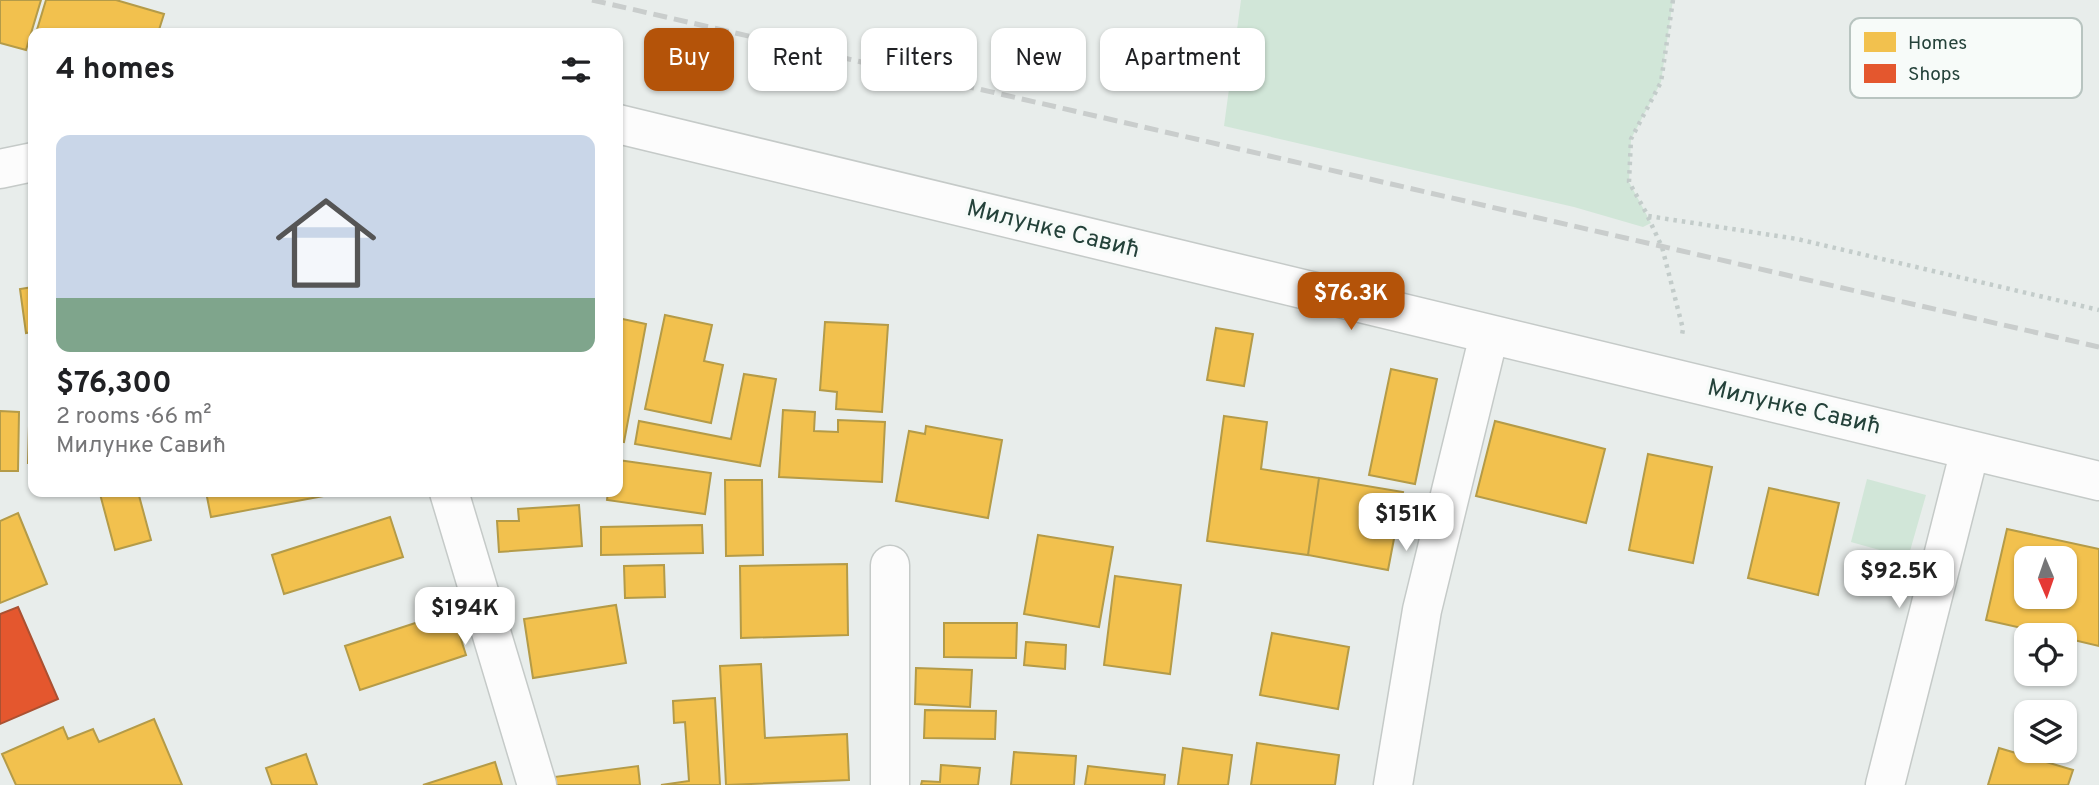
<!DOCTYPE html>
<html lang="en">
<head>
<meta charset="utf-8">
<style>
	body { margin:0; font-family:Overpass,sans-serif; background:#f2f2f2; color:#202124; height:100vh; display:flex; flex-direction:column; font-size:26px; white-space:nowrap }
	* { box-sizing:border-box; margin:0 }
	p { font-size:23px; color:#757577 }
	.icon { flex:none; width:38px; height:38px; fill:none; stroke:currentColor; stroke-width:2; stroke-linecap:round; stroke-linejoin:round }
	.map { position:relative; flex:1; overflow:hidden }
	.side { position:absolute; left:28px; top:28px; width:595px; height:469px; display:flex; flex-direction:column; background:#fff; border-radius:14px; box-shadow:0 2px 5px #0004 }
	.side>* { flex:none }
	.banner { position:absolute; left:644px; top:28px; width:665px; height:63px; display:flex; gap:14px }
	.needle { width:46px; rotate:178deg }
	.fabs { position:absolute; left:2014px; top:546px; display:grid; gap:14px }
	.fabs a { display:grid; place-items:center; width:63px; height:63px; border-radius:14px; background:#fff; box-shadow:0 2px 5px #0004; font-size:35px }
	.price { position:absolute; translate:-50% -60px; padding:0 16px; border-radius:14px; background:#fff; color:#222; font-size:23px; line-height:46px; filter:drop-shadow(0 2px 4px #0008) }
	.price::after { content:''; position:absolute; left:50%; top:42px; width:21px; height:16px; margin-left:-10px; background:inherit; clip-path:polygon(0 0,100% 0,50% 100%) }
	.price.current { background:#b45309; color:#fff }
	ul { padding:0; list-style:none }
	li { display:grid; align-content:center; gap:14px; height:371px; padding:0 28px }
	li+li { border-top:2px solid #e0e0e0 }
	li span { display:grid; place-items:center; height:217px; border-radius:14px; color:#555 }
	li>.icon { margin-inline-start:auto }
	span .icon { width:126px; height:126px; fill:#fffc; stroke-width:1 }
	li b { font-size:30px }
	h2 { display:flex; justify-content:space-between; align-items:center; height:84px; padding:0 28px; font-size:30px }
	.tag { padding:0 24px; border-radius:14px; background:#fff; box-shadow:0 2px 5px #0004; font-size:24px; line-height:63px }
	.tag.current { background:#b45309; color:#fff }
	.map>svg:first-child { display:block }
</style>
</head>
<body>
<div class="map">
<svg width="2099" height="785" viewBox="0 0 2099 785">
	<rect width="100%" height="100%" fill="#e8edeb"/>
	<!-- green -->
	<path fill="#d1e6d8" d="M1241,0H1673L1661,82L1631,139L1629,182L1651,223L1643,227L1574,207L1224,126Z
		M1867,479L1926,495L1908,558L1851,542Z"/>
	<!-- homes -->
	<path fill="#f2c14e" stroke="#b49b48" stroke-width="2" fill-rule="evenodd" d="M0,0H41L26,50L0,43Z
		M46,0H116L164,14L158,33H36Z
		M33,287V332L26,333L20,289Z
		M665,315L712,325L704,361L723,365L711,423L645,409Z
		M618,318L646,324L624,442L618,441Z
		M825,322L888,325L882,412L836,409L837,392L820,390Z
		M1216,328L1253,334L1244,386L1207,380Z
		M1391,369L1437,379L1415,484L1369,475Z
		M744,374L776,379L760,466L635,444L639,421L731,439Z
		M783,410L815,412L814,431L838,432V420L885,422L882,482L779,477Z
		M0,411L19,412L18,471H0Z
		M1224,416L1267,422L1261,469L1319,478L1308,555L1207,541Z
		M1495,421L1605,449L1586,523L1476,496Z
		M29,426H33V463H28Z
		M926,426L1002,440L988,518L896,501L909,431L925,434Z
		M1648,454L1712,467L1693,563L1629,550Z
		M618,460L711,473L705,514L607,500L608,492H618Z
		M1319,478L1403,492L1388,570L1308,555Z
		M725,480H762L763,555L726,556Z
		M1769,488L1839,503L1818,595L1748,578Z
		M107,492H138L151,540L115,550L100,494Z
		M206,492H345L211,517Z
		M579,505L582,546L499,552L497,521H519L518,509Z
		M18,513L47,584L0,603V521Z
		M390,517L403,557L284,594L272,555Z
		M702,525L703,553L601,555V527Z
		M2007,529L2099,549V646L2065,638V635H2053L1986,620ZM2026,558H2065V597H2026Z
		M1038,535L1113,547L1099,627L1024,614Z
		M847,564L848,635L741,638L740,566Z
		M664,565L665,597L625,598L624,566Z
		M1115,576L1181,585L1170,674L1104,665Z
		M616,605L626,663L533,678L524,619Z
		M452,611L466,655L360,690L345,646Z
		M944,623H1017L1016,658L944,657Z
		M1272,633L1349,647L1338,709L1260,695Z
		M1026,642L1066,645L1065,669L1024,665Z
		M761,664L765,738L847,734L849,780L726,785L720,666Z
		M916,668L972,670L970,707L915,704Z
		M715,698L720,785H661L689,781L685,722L674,723L673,701Z
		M925,710L996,711L995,739L924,738Z
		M154,719L182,785H16L2,754L63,727L68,739L93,729L99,742Z
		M1257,743L1339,755L1335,785H1251Z
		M1183,748L1232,755L1228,785H1178Z
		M1999,748L2073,770L2068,785H1988Z
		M1014,752L1076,756L1074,785H1011Z
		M306,754L317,785H272L266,768Z
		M495,762L502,785H423Z
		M941,765L980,768L978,785H921L922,781L940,782Z
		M638,766L640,785H555L554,777Z
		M1088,766L1165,775L1164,785H1085Z"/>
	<!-- shops -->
	<path fill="#e4572e" stroke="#aa5132" stroke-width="2" d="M18,607L58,699L0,724V614Z"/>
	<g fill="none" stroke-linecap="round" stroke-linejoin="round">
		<!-- street casing -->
		<g stroke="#c5cac8" stroke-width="41">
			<path id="street" d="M618,124L2099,481
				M0,169L33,162
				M449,492L537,785
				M890,785V565
				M1393,785L1422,610L1489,335
				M1885,785L1970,450"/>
		</g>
		<!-- path -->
		<path stroke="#c3ccca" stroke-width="4.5" stroke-dasharray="3.5 5" stroke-linecap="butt" d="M1673,0L1661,82L1631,139L1629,182L1648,216L1797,239L2099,310
			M1648,217L1662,247L1683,329L1682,335"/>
		<!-- street -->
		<use href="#street" stroke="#fcfcfc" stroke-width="38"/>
		<!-- rail -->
		<path stroke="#c9cdcc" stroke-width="5" stroke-dasharray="14 7" stroke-linecap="butt" d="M592,0L2099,347"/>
	</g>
	<g text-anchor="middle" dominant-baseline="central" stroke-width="7" stroke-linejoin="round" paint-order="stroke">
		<!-- street labels -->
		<g font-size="24" fill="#24423a" stroke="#f7fbf9">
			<text transform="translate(1053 230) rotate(14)">Милунке Савић</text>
			<text transform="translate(1794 408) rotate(13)">Милунке Савић</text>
		</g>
	</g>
	<!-- legend -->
	<rect x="1850" y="18" width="232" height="80" rx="10" fill="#f7fbf9" stroke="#b8c4c0" stroke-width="2"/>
	<rect x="1864" y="32" width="32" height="20" fill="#f2c14e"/>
	<rect x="1864" y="64" width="32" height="19" fill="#e4572e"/>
	<g font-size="19" fill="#24423a">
		<text x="1908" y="49">Homes</text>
		<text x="1908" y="80">Shops</text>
	</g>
</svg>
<div class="fabs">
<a><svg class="needle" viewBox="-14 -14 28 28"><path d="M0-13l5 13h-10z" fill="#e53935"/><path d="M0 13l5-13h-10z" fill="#757577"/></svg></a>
<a><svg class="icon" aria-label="locate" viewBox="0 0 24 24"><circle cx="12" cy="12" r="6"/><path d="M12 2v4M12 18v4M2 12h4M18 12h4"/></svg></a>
<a><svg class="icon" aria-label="layers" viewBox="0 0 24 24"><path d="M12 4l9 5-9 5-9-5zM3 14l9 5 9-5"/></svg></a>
</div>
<b class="price current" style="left:1351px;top:332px">$76.3K</b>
<b class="price" style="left:1406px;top:553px">$151K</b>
<b class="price" style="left:1899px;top:610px">$92.5K</b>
<b class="price" style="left:465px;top:647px">$194K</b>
<div class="banner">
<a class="tag current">Buy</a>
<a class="tag">Rent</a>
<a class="tag">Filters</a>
<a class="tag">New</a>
<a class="tag">Apartment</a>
</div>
<section class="side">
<h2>4 homes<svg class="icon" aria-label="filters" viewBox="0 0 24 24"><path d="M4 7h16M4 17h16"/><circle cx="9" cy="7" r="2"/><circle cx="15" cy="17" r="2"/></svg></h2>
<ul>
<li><span style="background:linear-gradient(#c9d6e8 75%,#7fa58c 0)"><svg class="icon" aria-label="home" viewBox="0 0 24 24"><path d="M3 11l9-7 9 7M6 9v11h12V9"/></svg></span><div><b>$76,300</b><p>2 rooms · 66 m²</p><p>Милунке Савић</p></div></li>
</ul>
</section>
</div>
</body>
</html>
